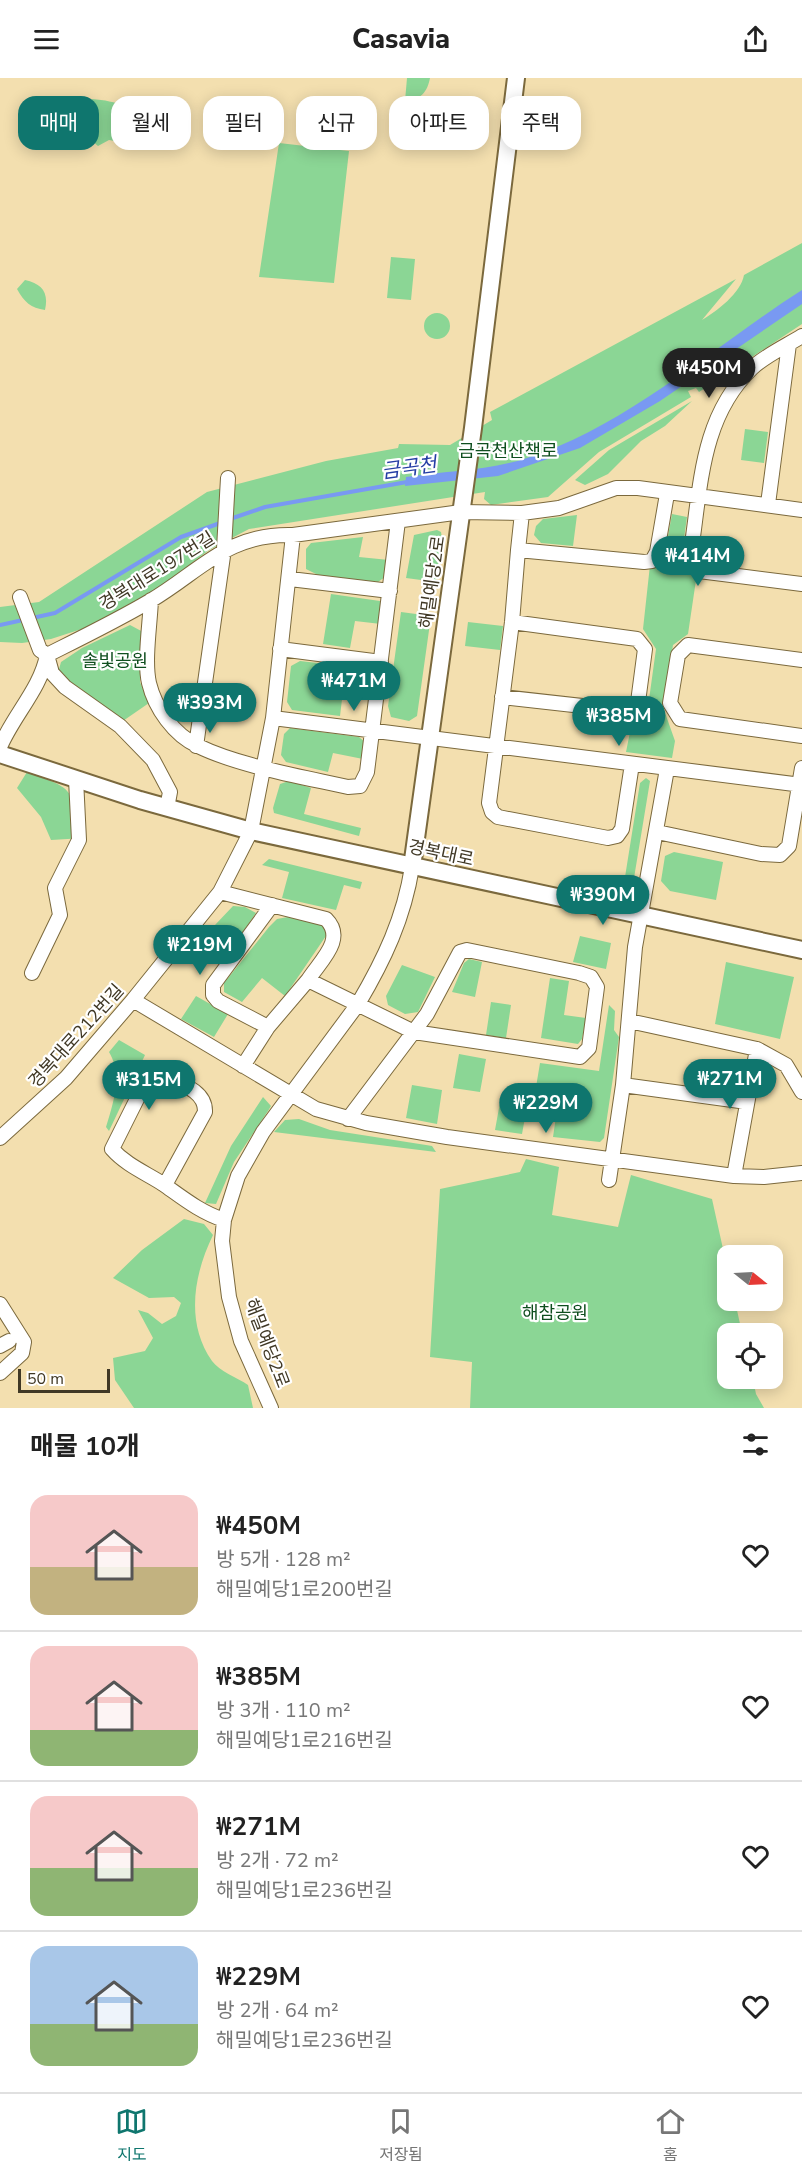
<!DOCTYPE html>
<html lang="ko">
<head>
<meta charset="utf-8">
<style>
	body { margin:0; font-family:"Nunito Sans","Noto Sans KR",sans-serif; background:#f6f6f6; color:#222; height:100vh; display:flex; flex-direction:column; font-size:22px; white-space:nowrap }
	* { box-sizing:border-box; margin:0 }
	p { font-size:20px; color:#767676 }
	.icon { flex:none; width:33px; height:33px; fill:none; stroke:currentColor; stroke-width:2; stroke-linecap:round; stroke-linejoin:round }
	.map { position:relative; height:1330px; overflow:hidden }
	.panel { display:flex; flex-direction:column; background:#fff; flex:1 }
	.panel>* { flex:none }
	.banner { position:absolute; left:18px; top:18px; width:766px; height:54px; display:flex; gap:12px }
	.needle { width:39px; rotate:108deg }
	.controls { position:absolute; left:717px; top:1167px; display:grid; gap:12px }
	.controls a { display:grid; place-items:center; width:66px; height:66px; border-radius:12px; background:#fff; box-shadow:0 3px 15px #0003; font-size:30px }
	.scale { position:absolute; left:18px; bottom:15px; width:92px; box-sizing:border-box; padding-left:6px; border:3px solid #403825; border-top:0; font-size:16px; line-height:21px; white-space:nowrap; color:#403825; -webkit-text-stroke:4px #fff; paint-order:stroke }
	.price { position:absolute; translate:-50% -51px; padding:0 14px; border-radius:21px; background:#0f766e; color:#fff; font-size:20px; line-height:39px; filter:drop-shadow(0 2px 3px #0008) }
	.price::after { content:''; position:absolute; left:50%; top:36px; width:18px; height:14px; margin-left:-9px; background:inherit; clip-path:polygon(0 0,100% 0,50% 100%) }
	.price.active { background:#222; color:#fff }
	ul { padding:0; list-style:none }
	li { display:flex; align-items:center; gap:18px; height:150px; padding:0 30px }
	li+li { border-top:2px solid #e0e0e0 }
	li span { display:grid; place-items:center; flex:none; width:168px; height:120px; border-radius:18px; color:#555 }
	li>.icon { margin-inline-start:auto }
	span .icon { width:72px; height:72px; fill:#fffc; stroke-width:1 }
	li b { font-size:26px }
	h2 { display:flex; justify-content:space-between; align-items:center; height:72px; padding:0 30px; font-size:26px }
	.pill { padding:0 21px; border-radius:18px; background:#fff; box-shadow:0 3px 15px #0003; font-size:21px; line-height:54px }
	.pill.active { background:#0f766e; color:#fff }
	header { display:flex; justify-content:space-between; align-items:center; height:78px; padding:0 30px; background:#fff; font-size:27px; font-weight:800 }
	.tabs { display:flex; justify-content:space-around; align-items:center; height:84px; border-top:2px solid #e0e0e0; background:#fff; font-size:16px; color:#767676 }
	.tabs a { display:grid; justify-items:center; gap:3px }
	.tabs .active { color:#0f766e }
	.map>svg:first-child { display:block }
</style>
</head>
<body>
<header><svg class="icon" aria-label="menu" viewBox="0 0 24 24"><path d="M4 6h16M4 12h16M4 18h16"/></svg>Casavia<svg class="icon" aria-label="share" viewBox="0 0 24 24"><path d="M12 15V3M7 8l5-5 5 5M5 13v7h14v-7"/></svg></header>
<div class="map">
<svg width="802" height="1330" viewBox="0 0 802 1330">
	<rect width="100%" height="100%" fill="#f3dfaf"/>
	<!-- green -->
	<path fill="#8bd695" d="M407,0H430C427,15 421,21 405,23Z
		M92,21C117,23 134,29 151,48L136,67L109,62L98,68L86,58Z
		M279,65L349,73L334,205L259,199Z
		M802,165V246L699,314L696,310L688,313L691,319L599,374L548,419L491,427L484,421L485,414L249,451L209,472L150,517L91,548L51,561L22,565L0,564V529L39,524L207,414L326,383L398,370L399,366L450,367L492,342L490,334L736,201L702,242C717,233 741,215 744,197Z
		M391,179L415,181L411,222L387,220Z
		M25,202C42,206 49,214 45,232C31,230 24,224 17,211Z
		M424 248a13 13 0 1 1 26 0a13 13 0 1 1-26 0Z
		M692,323L665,348L641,363L608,396L585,407L575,402L609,372Z
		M745,351L768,354L764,385L741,382Z
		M672,436L687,439L681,482L696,502L688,556L673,567L663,629L675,663L672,680L626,674L632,644L647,636L656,571L643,551L650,487L664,480Z
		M577,437L573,468L541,465L534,457L536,448L543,441Z
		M437,452L441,454L442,460L436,504L406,500L414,457Z
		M363,459L359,479L389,482L385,499L378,504L318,497L306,491V471L311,465Z
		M331,516L380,523L383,528L381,546L355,543L350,570L323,566Z
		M401,534L431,538L417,638L409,643L391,639L388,628Z
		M468,544L503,548L500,572L465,568Z
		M130,547L145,555L140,604L149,625L120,645L58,595L61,584L82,570Z
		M300,583L370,591L374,599L371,616L343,613L340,638L292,632L287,624L291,588Z
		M290,650L359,659L366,665L363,681L333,675L328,694L286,684L281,677L284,656Z
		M27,694C77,712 69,709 84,760L51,762L41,739L17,710Z
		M646,700L650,703L634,800L625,799L640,705Z
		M289,703L311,710L304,736L361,750L359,758L274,735L273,730L280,706Z
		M674,774L723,784L716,822L670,813L661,803L665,778Z
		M269,781L362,804L360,811L344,807L336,832L282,820L289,794L262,787Z
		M233,828L245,829L256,835L236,864L215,847Z
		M288,839L326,848L328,855L285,918L262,900L242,924L224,914V905L269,849L277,841Z
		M580,858L611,865L606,891L573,884Z
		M469,881L482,884L475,919L452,914L464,885Z
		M726,884L794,899L780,961L715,946Z
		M402,887L435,899L418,934L405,936L388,927L386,918Z
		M550,900L569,903L564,937L586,940L582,961L578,966L541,960Z
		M196,918L228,936L214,959L181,941Z
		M491,924L511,927L506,960L486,957Z
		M609,927L615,933L614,952L619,959L604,1060L600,1064L553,1059L558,1025L534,1021L540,985L599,993Z
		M119,962L145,977L109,1053L106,1049C113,1026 123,997 109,974Z
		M459,976L486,981L480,1014L453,1010Z
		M412,1007L442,1012L437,1046L406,1040Z
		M263,1019L271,1028L268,1033L234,1084L216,1126L205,1125L231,1068Z
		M501,1019L528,1023L522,1056L495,1052Z
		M299,1041L330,1052L426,1067L432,1068L436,1074L274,1054L285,1042Z
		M526,1081L559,1089L552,1137L618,1149L631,1097L712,1121L727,1189L728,1222L735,1223L742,1255L728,1256V1300L753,1301L756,1316L764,1330H470L472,1284L430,1279L440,1111L520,1094Z
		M184,1141L204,1146L213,1157C194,1196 185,1244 212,1283C219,1293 238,1300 248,1307L253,1330H134L115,1302L113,1280L145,1273L153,1260L138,1232L148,1235L162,1246L176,1238L181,1225L174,1219L149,1220L113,1200L142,1172Z"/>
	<!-- water -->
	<path fill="#7999f2" d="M802,212V226L660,323L580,370L498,398L405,408L406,399C446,393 488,393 527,380C624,350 716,267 802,212Z"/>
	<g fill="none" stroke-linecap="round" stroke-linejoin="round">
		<!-- stream -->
		<path stroke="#7999f2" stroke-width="4" d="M230,441L265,429L407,404
			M0,547L55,535L181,459L223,444"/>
		<!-- minor casing -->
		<g stroke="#7b693d" stroke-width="16">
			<path id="minor" d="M802,258C786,268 766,277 752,290C701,339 701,407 691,473L693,485L699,493L802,506
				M768,426L789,266
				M522,435L518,472L644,484L652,483L657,474L667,416
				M518,472L512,544L489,725L492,734L498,739L608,760L617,758L622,751L632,686
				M290,501L390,513
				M20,519L40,572L47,577L52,595L65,609L120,648L153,682L170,714L167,730
				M151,522C150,546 144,583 149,605C155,630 174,657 198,668C239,688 303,699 348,709L360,708L367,694L398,443
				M280,571L381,584
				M802,582L688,567L678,577L670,625L680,641L802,658
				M502,619L627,633L638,624L645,571L637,561L512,544
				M273,640L802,707
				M196,668L224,471L228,400
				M0,669C13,638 41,610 47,577C81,560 116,543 150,523C201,493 227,455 293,457L461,434L522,435L559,430L616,410H638L802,432
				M657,754L761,776L780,777L789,768L802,690
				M220,814L326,841C346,861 321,882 308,902L414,954L580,979L589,970L597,909L591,899L579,895L467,872L460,874L427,936L348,1041
				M32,895L60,837L55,810L79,762L76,701
				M133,922L316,1031L366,1045L447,1059L734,1098L764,1099L802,1095
				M629,943L757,971L786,987L802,1014
				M268,949L218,923L213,917V907L272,827
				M243,988L268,949L308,902
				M623,1007L747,1024
				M0,1060L66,1000L133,922L220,814L251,753L273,640L293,457
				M734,1098L757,971
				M609,1102L623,1007L635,869L667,691
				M165,1107L205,1034C206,1011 177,1005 159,996L147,1001L112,1071C126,1087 146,1095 163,1106C183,1120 200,1134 224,1142
				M0,1226L24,1264L22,1275L0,1295
				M0,1268L9,1263
				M271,1330L241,1263L229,1219L222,1163L224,1142L238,1098L263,1054L358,926C384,882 404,840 412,789"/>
		</g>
		<!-- tertiary casing -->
		<g stroke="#7b693d" stroke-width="20">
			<path id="tertiary" d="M0,676L140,722L251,753L802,872
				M412,789L473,350L516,0"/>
		</g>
		<!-- minor -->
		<use href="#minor" stroke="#fff" stroke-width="14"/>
		<!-- tertiary -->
		<use href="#tertiary" stroke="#fff" stroke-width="16"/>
	</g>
	<g text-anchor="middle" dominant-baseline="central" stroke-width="4.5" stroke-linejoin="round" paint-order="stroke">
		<!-- park labels -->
		<g font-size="18" fill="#0f4f1f" stroke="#fff">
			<text x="508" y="373">금곡천산책로</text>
			<text x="115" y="583">솔빛공원</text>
			<text x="555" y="1235">해참공원</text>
		</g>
		<!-- street labels -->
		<g font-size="18" fill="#403825" stroke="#fff">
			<text transform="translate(157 493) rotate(-32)">경복대로197번길</text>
			<text transform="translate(432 504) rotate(-82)">해밀예당2로</text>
			<text transform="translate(441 775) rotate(12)">경복대로</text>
			<text transform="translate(76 958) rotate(-48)">경복대로212번길</text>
			<text transform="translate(267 1265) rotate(69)">해밀예당2로</text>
		</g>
		<!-- water labels -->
		<g font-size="20" font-style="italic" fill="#253ea4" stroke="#fff">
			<text transform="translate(409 390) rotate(-8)">금곡천</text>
		</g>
	</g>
</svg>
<div class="controls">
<a><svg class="needle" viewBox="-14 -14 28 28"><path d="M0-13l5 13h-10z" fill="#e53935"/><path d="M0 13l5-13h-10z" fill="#767676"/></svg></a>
<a><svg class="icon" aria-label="locate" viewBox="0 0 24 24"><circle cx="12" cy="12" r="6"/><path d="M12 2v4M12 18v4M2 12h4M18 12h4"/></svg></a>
</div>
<div class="scale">50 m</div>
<b class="price active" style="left:709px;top:321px">₩450M</b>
<b class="price" style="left:698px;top:509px">₩414M</b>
<b class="price" style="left:354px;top:634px">₩471M</b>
<b class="price" style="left:210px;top:656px">₩393M</b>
<b class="price" style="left:619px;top:669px">₩385M</b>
<b class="price" style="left:603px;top:848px">₩390M</b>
<b class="price" style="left:200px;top:898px">₩219M</b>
<b class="price" style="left:730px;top:1032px">₩271M</b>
<b class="price" style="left:149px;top:1033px">₩315M</b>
<b class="price" style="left:546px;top:1056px">₩229M</b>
<div class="banner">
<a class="pill active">매매</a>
<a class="pill">월세</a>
<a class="pill">필터</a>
<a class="pill">신규</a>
<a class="pill">아파트</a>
<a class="pill">주택</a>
</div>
</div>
<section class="panel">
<h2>매물 10개<svg class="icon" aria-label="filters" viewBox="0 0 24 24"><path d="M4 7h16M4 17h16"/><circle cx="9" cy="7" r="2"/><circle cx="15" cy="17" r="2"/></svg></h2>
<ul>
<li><span style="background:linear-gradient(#f6c9c9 60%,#c2b280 0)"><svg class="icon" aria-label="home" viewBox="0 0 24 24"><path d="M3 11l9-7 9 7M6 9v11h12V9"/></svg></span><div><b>₩450M</b><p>방 5개 · 128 m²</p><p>해밀예당1로200번길</p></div><svg class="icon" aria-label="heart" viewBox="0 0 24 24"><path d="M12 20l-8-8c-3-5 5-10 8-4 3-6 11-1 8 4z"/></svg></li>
<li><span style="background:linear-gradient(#f6c9c9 70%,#8fb573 0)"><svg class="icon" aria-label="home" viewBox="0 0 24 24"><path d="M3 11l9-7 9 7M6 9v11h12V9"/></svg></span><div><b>₩385M</b><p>방 3개 · 110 m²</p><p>해밀예당1로216번길</p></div><svg class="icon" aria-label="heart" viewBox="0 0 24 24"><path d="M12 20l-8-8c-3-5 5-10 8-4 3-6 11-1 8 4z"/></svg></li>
<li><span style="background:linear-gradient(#f6c9c9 60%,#8fb573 0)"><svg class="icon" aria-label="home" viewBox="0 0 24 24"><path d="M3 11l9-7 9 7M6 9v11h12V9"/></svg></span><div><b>₩271M</b><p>방 2개 · 72 m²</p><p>해밀예당1로236번길</p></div><svg class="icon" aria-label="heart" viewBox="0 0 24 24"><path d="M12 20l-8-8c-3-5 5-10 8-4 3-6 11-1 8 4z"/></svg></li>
<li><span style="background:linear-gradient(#a9c7e8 65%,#8fb573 0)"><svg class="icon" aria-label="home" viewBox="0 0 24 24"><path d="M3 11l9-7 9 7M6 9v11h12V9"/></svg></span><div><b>₩229M</b><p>방 2개 · 64 m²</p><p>해밀예당1로236번길</p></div><svg class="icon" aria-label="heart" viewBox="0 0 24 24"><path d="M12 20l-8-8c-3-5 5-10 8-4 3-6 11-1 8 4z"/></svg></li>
</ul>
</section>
<nav class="tabs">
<a class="active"><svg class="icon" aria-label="map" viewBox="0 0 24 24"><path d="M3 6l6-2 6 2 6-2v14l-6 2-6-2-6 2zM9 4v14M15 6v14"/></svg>지도</a>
<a><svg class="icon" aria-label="saved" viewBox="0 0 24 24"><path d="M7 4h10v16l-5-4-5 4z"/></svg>저장됨</a>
<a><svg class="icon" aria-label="home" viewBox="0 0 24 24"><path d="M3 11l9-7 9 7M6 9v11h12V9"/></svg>홈</a>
</nav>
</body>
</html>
